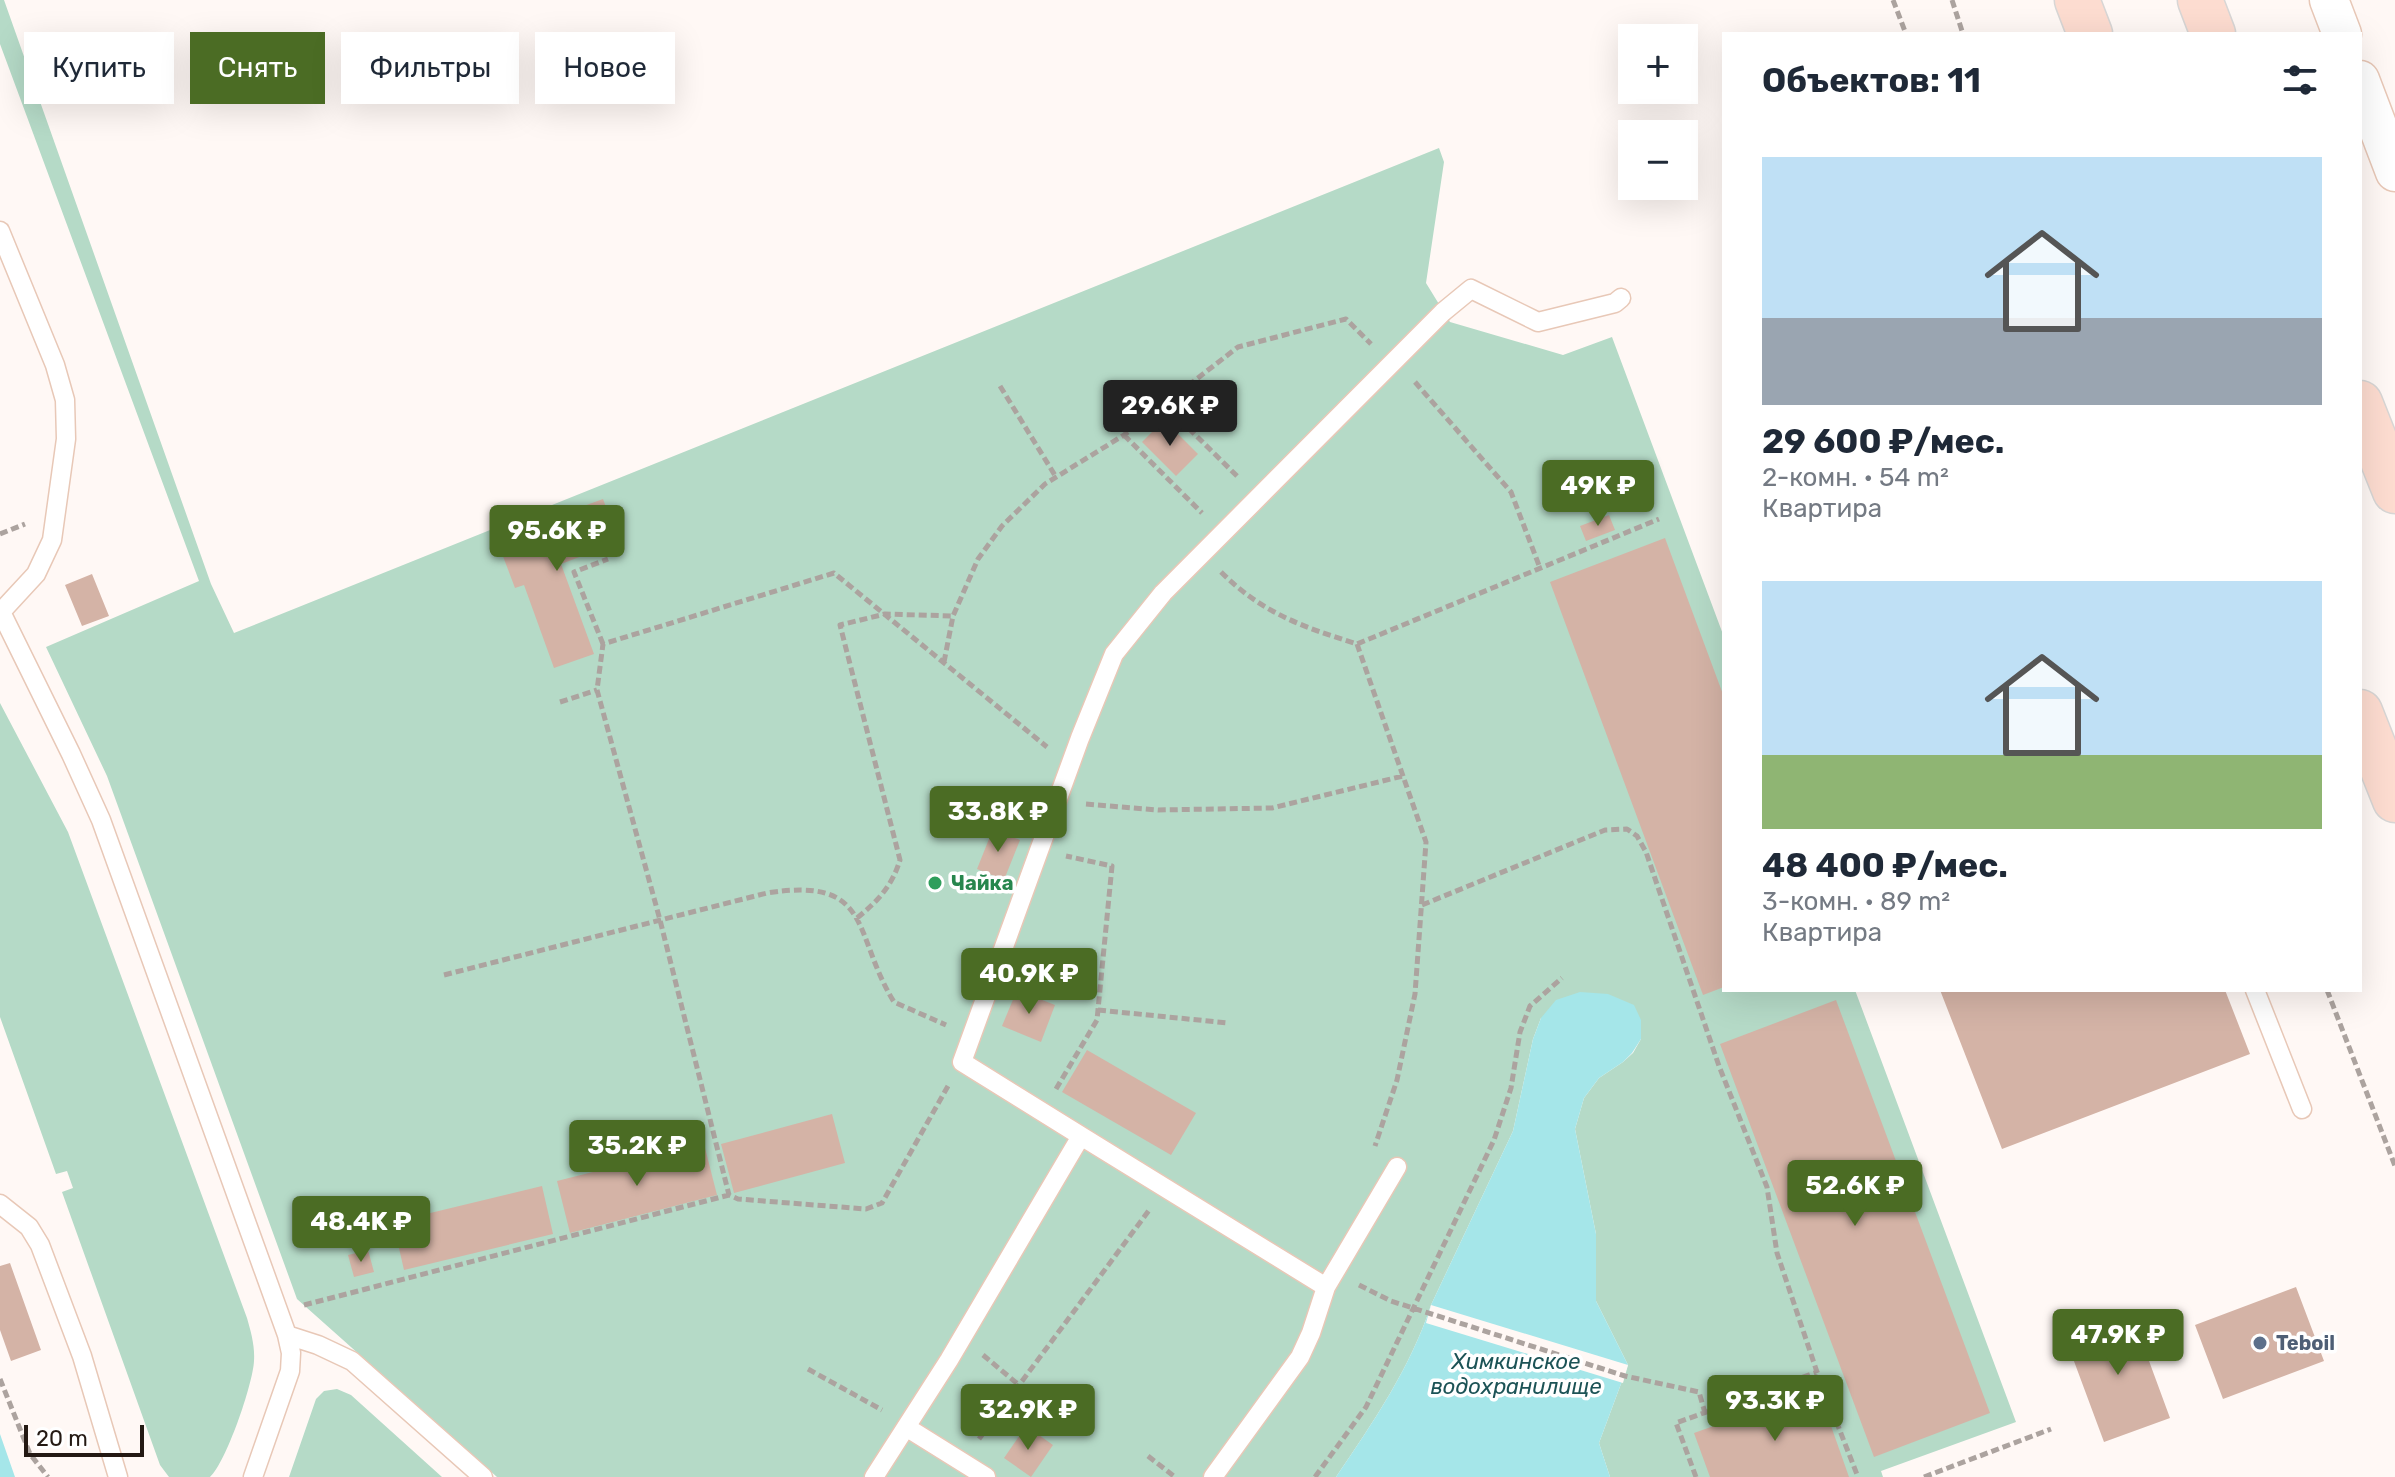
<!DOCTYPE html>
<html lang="ru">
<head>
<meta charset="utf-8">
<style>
	body { margin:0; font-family:Rubik,sans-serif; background:#f6f6f7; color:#1f2937; height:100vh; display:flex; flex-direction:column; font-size:30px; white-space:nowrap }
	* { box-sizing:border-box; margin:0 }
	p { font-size:26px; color:#747a83 }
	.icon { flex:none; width:44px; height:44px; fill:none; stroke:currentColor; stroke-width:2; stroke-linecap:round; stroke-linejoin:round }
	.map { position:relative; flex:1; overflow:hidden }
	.side { position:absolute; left:1722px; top:32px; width:640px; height:960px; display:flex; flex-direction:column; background:#fff; border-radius:0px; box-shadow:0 8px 32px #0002 }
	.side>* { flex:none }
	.guide { position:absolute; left:24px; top:32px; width:760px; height:72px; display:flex; gap:16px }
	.controls { position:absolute; left:1618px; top:24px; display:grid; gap:16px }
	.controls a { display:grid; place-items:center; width:80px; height:80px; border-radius:0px; background:#fff; box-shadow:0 8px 32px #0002; font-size:40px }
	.scale { position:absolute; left:24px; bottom:20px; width:120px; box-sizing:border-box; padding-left:8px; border:4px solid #241913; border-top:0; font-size:22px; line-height:28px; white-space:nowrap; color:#241913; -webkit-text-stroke:6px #fff; paint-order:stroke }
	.price { position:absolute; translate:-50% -68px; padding:0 18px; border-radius:8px; background:#4b6c24; color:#fff; font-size:26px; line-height:52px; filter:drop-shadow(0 2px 4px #0008) }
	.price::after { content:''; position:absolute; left:50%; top:48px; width:24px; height:18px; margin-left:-12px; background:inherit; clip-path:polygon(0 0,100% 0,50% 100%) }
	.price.current { background:#222; color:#fff }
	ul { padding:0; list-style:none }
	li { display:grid; align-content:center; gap:16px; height:424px; padding:0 40px }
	li span { display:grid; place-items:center; height:248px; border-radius:0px; color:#555 }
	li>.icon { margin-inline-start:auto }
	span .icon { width:144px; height:144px; fill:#fffc; stroke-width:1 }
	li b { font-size:34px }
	h2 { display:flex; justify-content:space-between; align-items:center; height:96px; padding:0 40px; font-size:34px }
	.chip { padding:0 28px; border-radius:0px; background:#fff; box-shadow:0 8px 32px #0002; font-size:28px; line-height:72px }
	.chip.current { background:#4b6c24; color:#fff }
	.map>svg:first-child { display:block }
</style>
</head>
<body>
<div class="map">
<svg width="2395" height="1477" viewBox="0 0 2395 1477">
	<rect width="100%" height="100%" fill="#fff8f5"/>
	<!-- green -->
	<path fill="#b5dac7" d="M0,0H4L211,584L234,633L1439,148L1444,162L1426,283L1450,322L1563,355L1612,337L1724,637V990H1855L2016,1422L1881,1471L1883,1477H1610L1599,1443L1628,1365L1596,1301V1234L1575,1129L1584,1098L1599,1078L1623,1062L1633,1053L1641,1039L1541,1018L1533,1039L1513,1131L1431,1305C1411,1367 1372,1424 1336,1477H497L297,1299L107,776L46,647L199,581L0,44Z
		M0,703L68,832L247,1318C251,1332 255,1346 254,1361C253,1384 226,1463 210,1477H169L160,1465L62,1192L73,1188L67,1171L56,1174L0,1017Z
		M337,1389L351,1395L442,1477H289L316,1399L324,1391Z"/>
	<!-- water -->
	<path fill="#a5e6e9" d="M1580,992L1608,994L1634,1005L1641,1020V1039L1632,1053L1623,1062L1599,1078L1584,1098L1575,1129L1596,1234V1301L1628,1365L1599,1443L1610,1477H1336C1372,1424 1411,1367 1431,1305L1513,1131L1533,1039L1541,1018L1556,1000Z
		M0,1434L15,1477H0Z"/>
	<!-- pier -->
	<path fill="#fff8f5" d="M1431,1305L1628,1365L1623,1383L1426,1323Z"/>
	<!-- building -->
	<path fill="#d4b3a6" d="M1164,420L1198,454L1176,476L1142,442Z
		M603,499L619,542L561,564L594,654L554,668L524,585L515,588L496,538Z
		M1609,515L1615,530L1586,541L1580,526Z
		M1665,538L1724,697V987L1703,995L1550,582Z
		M92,574L109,616L82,626L65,585Z
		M993,829L1020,840L1004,880L977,869Z
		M1017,990L1055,1005L1041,1042L1002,1026Z
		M1940,990H2225L2250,1054L2002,1149Z
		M1836,1000L1990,1413L1874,1457L1720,1044Z
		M1087,1050L1196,1113L1171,1155L1062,1092Z
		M832,1114L845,1163L734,1193L721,1144Z
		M704,1144L717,1195L570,1233L557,1181Z
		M542,1186L553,1234L404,1270L393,1222Z
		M368,1250L374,1272L354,1277L348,1255Z
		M10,1263L41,1350L11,1361L0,1330V1266Z
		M2296,1287L2324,1361L2223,1399L2195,1325Z
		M2131,1312L2170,1418L2104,1442L2065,1337Z
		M1818,1389L1849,1477H1710L1694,1433Z
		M1026,1426L1053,1445L1031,1477L1004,1458Z"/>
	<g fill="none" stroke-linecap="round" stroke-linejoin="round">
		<!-- lane casing -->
		<g stroke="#e8c8b7" stroke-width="21">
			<path id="lane" d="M0,231L55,365L65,400L66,439L52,540L36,574L1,612
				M0,610L71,754L101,820L287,1335L291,1353L290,1371L253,1477
				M2255,990L2302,1109
				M1081,1136L1326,1287L1311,1333L1300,1357L1213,1477
				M0,1204L29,1227L40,1245L82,1356L118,1477
				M1326,1287L1397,1167
				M287,1335L318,1345L352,1361L483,1477
				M906,1427L986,1477
				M874,1477L949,1360L1081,1136L962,1062L1080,738L1114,654L1163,593L1443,312L1471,289L1538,322L1615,303L1621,298"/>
		</g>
		<!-- street casing -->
		<g stroke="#e8c8b7" stroke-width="41">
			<path id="street" d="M2329,0L2342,34
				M2360,80L2395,172"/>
		</g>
		<!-- primary casing -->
		<g stroke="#d8d6d5" stroke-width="47">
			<path id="primary" d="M2077,0L2090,34
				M2200,0L2213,34
				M2360,403L2395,491
				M2360,712L2395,800"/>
		</g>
		<!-- path -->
		<path stroke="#aca39f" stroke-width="5" stroke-dasharray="8 4" stroke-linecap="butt" d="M1893,0L1906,34
			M1952,0L1963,34
			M1415,382L1511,492L1540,568
			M1000,386L1056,477
			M1163,403L1239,478
			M1124,435L1202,513
			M0,534L25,524
			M1221,572C1262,613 1303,627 1357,644L1659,519
			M603,644L574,572L608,559
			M1357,644L1426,842L1415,994L1397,1080L1375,1146
			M944,662L953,616L978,559L1002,526L1045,484L1124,435L1238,347L1346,319L1371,344
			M560,702L597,690
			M1086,804L1158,810L1272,808L1403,776
			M1422,905L1605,830L1627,829L1637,836L1646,852L1719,1066L1767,1187L1777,1253L1817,1372L1858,1477
			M857,918C878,901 892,886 900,860L840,625L885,614L953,616
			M444,975L767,893C874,876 852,934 894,1002L946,1025
			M2327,990L2395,1166
			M1098,1010L1228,1023
			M948,1086L882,1203L866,1209L738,1199L729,1195L660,920L597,690L603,644L834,573L1047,747
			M1056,1089L1097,1020L1112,866L1066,856
			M1359,1285L1391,1301L1625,1376L1699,1392L1705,1413
			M304,1305L729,1195
			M983,1355L1019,1385
			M808,1369L882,1410
			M0,1379L30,1454L48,1477
			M979,1439L1150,1209
			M1148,1456L1175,1477
			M1315,1477L1366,1407L1494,1140L1511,1088L1520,1032L1530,1006L1562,978
			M1696,1477L1676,1423L1817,1372
			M1924,1477L2051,1429"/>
		<!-- lane -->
		<use href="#lane" stroke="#fff" stroke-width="18"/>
		<!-- street -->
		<use href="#street" stroke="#fff" stroke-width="38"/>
		<!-- primary -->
		<use href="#primary" stroke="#fddcd0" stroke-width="44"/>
	</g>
	<!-- markers -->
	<circle fill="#2e9e5b" stroke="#fff" stroke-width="3" cx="935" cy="883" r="8"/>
	<circle fill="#5c6f8a" stroke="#fff" stroke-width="3" cx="2260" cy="1343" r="8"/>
	<g text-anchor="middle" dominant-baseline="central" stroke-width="7" stroke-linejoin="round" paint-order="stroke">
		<!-- leisure labels -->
		<g font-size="20" font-weight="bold" fill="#27864d" stroke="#fff" text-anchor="start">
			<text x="951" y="883">Чайка</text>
		</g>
		<!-- service labels -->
		<g font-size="20" font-weight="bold" fill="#4e5e75" stroke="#fff" text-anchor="start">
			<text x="2276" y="1343">Teboil</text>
		</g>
		<!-- water labels -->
		<g font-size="22" font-style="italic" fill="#1c5356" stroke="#fff">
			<text x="1516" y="1361">Химкинское<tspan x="1516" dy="25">водохранилище</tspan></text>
		</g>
	</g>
</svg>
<div class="controls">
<a>+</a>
<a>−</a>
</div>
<div class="scale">20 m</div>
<b class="price current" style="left:1170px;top:448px">29.6K ₽</b>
<b class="price" style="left:1598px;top:528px">49K ₽</b>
<b class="price" style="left:557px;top:573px">95.6K ₽</b>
<b class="price" style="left:998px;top:854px">33.8K ₽</b>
<b class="price" style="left:1029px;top:1016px">40.9K ₽</b>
<b class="price" style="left:637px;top:1188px">35.2K ₽</b>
<b class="price" style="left:1855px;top:1228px">52.6K ₽</b>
<b class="price" style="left:361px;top:1264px">48.4K ₽</b>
<b class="price" style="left:2118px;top:1377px">47.9K ₽</b>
<b class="price" style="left:1775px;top:1443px">93.3K ₽</b>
<b class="price" style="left:1028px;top:1452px">32.9K ₽</b>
<div class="guide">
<a class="chip">Купить</a>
<a class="chip current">Снять</a>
<a class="chip">Фильтры</a>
<a class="chip">Новое</a>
</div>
<section class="side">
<h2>Объектов: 11<svg class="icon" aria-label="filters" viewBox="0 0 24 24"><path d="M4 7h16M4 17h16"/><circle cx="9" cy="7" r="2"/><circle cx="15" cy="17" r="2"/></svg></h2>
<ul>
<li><span style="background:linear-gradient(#bfe0f5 65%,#9aa5b1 0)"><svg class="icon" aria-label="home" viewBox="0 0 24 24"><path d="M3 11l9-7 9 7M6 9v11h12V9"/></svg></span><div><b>29 600 ₽/мес.</b><p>2-комн. · 54 m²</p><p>Квартира</p></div></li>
<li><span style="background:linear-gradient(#bfe0f5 70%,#8fb573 0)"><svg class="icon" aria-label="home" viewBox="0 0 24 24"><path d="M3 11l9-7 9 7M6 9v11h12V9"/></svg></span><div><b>48 400 ₽/мес.</b><p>3-комн. · 89 m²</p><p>Квартира</p></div></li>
</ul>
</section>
</div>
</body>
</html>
